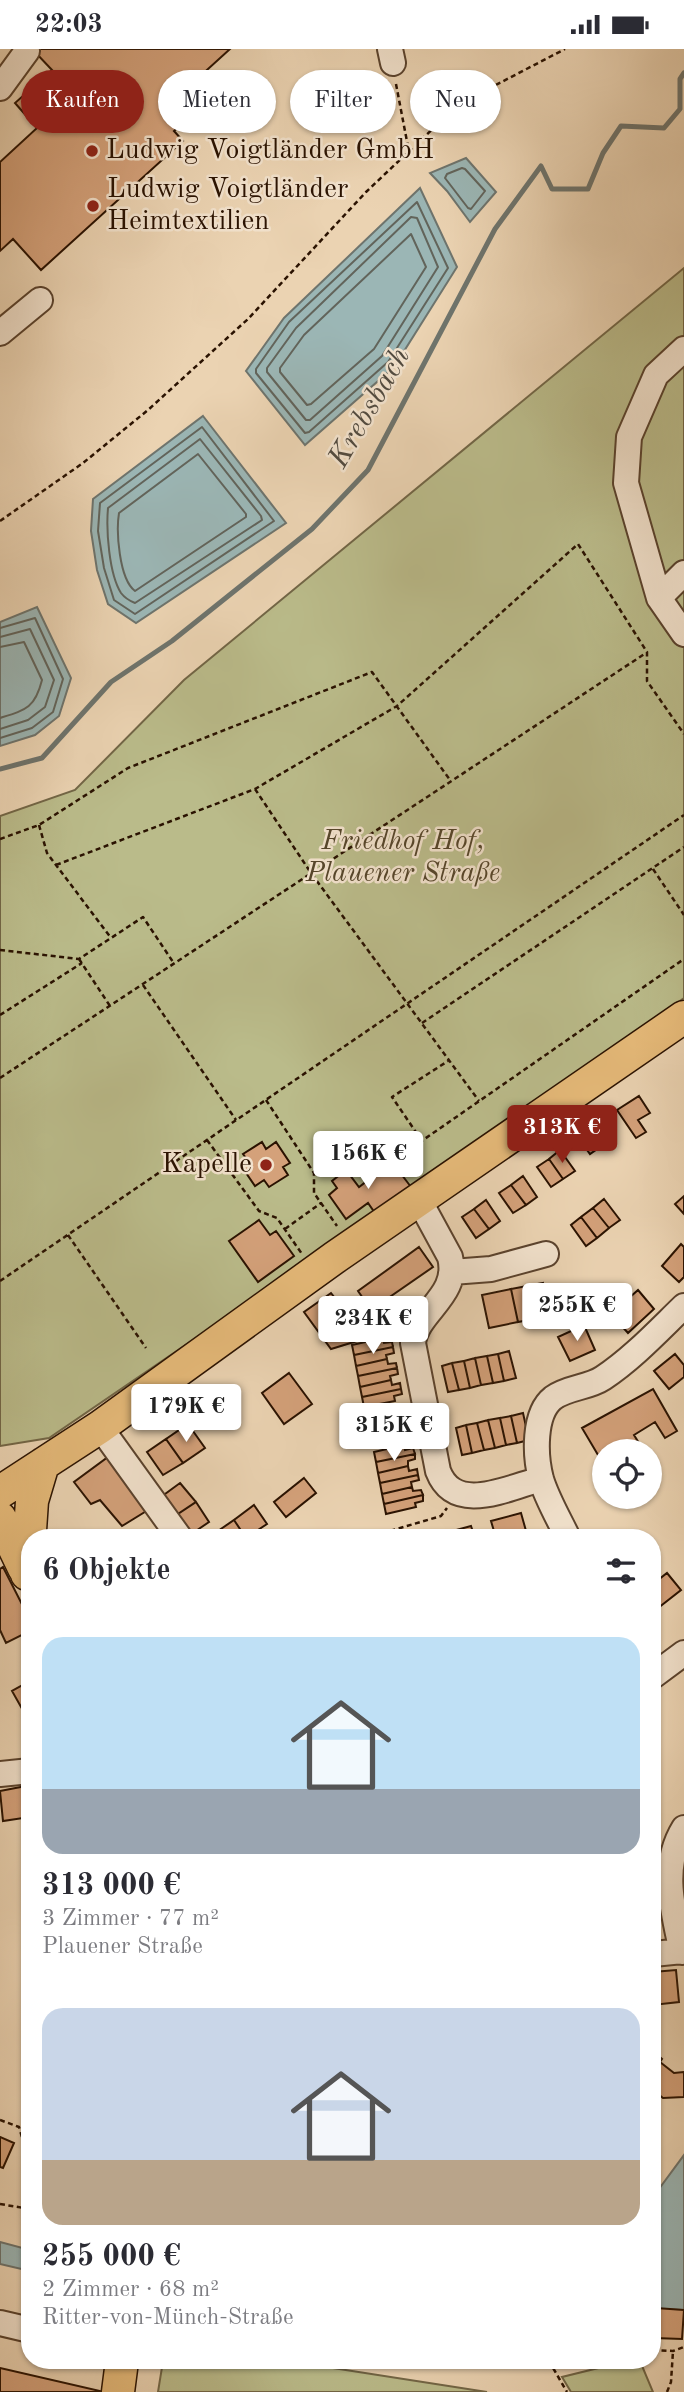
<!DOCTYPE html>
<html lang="de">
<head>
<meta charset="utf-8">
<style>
	body { margin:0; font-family:"Old Standard TT",serif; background:#f2f2f3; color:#2b2b33; height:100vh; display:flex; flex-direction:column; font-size:26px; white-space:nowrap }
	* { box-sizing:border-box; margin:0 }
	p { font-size:23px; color:#7c7c81 }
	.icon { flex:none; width:38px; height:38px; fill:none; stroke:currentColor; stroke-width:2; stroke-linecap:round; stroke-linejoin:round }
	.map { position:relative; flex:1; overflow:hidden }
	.drawer { position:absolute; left:21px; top:1480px; width:640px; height:840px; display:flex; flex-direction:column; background:#fff; border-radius:28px; box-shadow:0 2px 5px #0004 }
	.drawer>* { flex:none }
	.hud { position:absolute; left:21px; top:21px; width:642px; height:63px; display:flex; gap:14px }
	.tools { position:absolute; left:592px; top:1390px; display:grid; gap:14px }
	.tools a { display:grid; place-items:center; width:70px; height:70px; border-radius:50%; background:#fff; box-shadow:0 2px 5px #0004; font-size:35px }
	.price { position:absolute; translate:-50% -60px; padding:0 16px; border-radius:7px; background:#fff; color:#222; font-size:23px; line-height:46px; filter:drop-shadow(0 2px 4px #0008) }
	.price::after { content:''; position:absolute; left:50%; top:42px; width:21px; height:16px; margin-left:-10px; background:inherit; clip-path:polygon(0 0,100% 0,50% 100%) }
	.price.current { background:#8f2418; color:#fff }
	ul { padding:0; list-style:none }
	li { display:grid; align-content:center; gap:14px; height:371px; padding:0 21px }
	li span { display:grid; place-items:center; height:217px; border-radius:21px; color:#555 }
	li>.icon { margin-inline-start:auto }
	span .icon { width:126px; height:126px; fill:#fffc; stroke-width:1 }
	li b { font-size:30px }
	h2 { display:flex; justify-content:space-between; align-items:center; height:84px; padding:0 21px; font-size:30px }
	.chip { padding:0 24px; border-radius:32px; background:#fff; box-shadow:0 2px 5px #0004; font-size:24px; line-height:63px }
	.chip.current { background:#8f2418; color:#fff }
	.status { display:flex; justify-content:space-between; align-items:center; height:49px; padding:0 35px; background:#fff; direction:ltr }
	.status svg { height:19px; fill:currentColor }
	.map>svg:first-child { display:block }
</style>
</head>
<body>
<div class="status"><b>22:03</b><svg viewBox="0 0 49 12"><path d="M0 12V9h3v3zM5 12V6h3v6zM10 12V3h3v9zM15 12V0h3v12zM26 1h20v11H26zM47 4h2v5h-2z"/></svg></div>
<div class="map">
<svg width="684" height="2343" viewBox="0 0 684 2343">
	<rect width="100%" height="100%" fill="#ebd3b2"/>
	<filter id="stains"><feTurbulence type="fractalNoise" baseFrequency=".00286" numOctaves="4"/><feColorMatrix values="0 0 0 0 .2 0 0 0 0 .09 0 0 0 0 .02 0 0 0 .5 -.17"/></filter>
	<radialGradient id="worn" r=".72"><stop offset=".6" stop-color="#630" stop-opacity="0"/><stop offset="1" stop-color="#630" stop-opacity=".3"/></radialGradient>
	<!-- green -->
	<path fill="#babb8a" stroke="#726646" stroke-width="2" d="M684,219V949L403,1148L49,1389L0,1397V767L75,741L184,631Z
		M163,2312H288L487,2343H158Z
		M627,2312H640L653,2343H571L562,2328Z"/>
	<!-- water -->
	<path fill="#9bb6b5" stroke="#6e746d" stroke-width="2" d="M466,109L496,143L470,173L447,142L430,124Z
		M420,139L457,218L394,318L305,396L246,322L284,269Z
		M203,367L286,474L136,574L108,555L97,521L91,482L93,450Z
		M37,558L71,629L59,667L35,686L0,697V573Z
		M684,2106V2261L657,2260L654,2289L653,2288V2148Z
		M0,2193L30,2201V2222L0,2215Z"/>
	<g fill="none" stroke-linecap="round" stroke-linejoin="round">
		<!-- shore -->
		<path stroke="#62645b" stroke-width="2" d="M462,119L465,120L485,142L471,160L468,159L445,129L447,125Z
			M417,153L448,219L388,313L309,383L305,384L256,324V320L289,273Z
			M411,168L417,169L438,218L382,307L310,371H306L267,323V319L296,279Z
			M411,185L426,218L374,300L311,355L307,356L280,323V319L304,286Z
			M202,378L274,472L135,565L114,551L104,519L98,482L100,454Z
			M200,390L261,467L262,471L135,554C130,552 124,548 121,544C109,525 106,481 108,459Z
			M198,405L246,465V468L135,542C119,530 116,482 119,464Z
			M0,579L35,569L63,630L53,663L32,679L0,689
			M0,588L30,580L54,631L45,658L28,671L0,680
			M0,598L24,593L42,631C35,659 26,661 0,669"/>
		<!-- stream -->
		<path stroke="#6e746d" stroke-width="5" d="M0,720L42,709L111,633L172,592L312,480L368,421L495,180L541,117L552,140H588L603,104L621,77L664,79L680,60V30L684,24"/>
	</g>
	<!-- building -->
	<path fill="#d4a17a" stroke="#2a1201" stroke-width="2" d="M36,0H230L186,40L202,57L174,82L183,92L41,221L13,190L0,202V113L37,79L15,54L52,21L34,2Z
		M639,1047L650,1064L638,1071L646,1083L636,1089L617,1061Z
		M597,1072L610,1091L590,1105L577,1087Z
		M262,1093L266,1100L276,1093L290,1114L283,1118L288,1126L269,1138L264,1131L255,1137L242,1118L249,1113L243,1105Z
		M560,1101L575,1122L563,1130L549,1110Z
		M549,1110L563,1130L551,1138L537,1118Z
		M392,1113L411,1138L375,1164L368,1154L346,1170L329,1146L337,1139L332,1132L346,1121L359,1138Z
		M523,1127L537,1148L526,1156L511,1136Z
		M511,1136L526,1156L513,1164L499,1144Z
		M684,1147V1165L675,1155Z
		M604,1150L620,1171L609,1179L593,1159Z
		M486,1151L500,1172L489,1180L474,1160Z
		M593,1159L609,1179L597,1189L581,1168Z
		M474,1160L489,1180L476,1189L462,1168Z
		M581,1168L597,1189L586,1197L571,1176Z
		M259,1171L270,1186L276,1182L294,1207L258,1233L229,1192Z
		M681,1195L684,1198V1228L679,1233L662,1217Z
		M419,1198L433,1218L384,1252L390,1260L377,1269L358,1242Z
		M543,1234L550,1267L518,1273L511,1240Z
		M511,1240L518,1273L489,1279L482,1246Z
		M638,1241L654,1260L628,1284L611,1265Z
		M331,1244L354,1273H365L367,1289L331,1300L304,1263Z
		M584,1276L595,1301L570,1312L558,1288Z
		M383,1289L384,1294L392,1293L393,1298L354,1306L352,1296Z
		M393,1298L394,1304L386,1306L387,1310L356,1317L354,1306Z
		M509,1302L516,1329L504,1332L498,1305Z
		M498,1305L504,1332L493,1334L487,1307Z
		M675,1305L684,1316V1328L669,1340L654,1322Z
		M487,1307L493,1334L481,1336L475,1309Z
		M475,1309L481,1336L470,1339L464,1312Z
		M387,1310L388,1315L396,1314L397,1319L358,1327L356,1317Z
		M464,1312L470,1339L459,1341L452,1314Z
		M452,1314L459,1341L448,1343L442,1317Z
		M397,1319L398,1325L390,1327L391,1331L360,1338L358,1327Z
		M289,1324L312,1355L284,1375L262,1344Z
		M391,1331L392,1336L400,1334L401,1340L362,1348L360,1338Z
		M401,1340L402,1345L394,1347L395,1352L364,1358L362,1348Z
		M653,1340L677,1382L665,1389L655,1373L634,1386L642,1399L637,1402H604V1416L582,1379Z
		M523,1364L529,1391L517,1394L511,1367Z
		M511,1367L517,1394L506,1396L500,1369Z
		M500,1369L506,1396L495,1399L488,1371Z
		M488,1371L495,1399L484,1401L477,1374Z
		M477,1374L484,1401L472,1404L466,1376Z
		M188,1375L205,1399L183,1414L166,1390Z
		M466,1376L472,1404L462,1406L456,1379Z
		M166,1390L183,1414L163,1426L147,1403Z
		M404,1396L405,1401L413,1399L415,1405L376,1413L374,1403Z
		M415,1405V1410L408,1412V1417L378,1424L376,1413Z
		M108,1408L148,1461L122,1477L100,1451L91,1455L74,1433Z
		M408,1417L409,1422L417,1420L418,1426L380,1434L378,1424Z
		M418,1426L419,1431L411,1433L412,1438L382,1445L380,1434Z
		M304,1429L316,1444L286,1468L274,1453Z
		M180,1434L196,1453L175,1467L161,1448Z
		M412,1438L413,1442L421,1441L423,1446L384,1455L382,1445Z
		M423,1446V1452L415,1454L416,1458L386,1465L384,1455Z
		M196,1453L209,1473L190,1486L175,1467Z
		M254,1456L267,1475L246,1489L234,1471Z
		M521,1464L528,1489H496L491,1472Z
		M234,1471L246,1489H218L215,1484Z
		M471,1477L475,1489H427Z
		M3,1518L30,1571V1582L6,1594L0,1581V1520Z
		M667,1524L681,1541L653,1563V1535Z
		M30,1632V1671L29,1672L12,1642Z
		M26,1737L30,1768L3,1772L0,1742Z
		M653,1827H667L666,1848L653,1847Z
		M676,1921L679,1953L653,1956V1923Z
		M654,2003L662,2010L660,2013L674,2024L684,2023V2048L663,2049L653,2041Z
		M0,2088L14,2094L3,2119L0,2118Z
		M656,2259L684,2261L682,2290L654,2289Z
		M0,2319L100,2342V2343H0Z"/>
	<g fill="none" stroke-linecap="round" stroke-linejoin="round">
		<!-- minor casing -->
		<g stroke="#5a422d" stroke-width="28">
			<path id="minor" d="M390,0L393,14
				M0,39L27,2
				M0,284L40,251
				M684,300L656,326L629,388L626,434L659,549L684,585
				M659,549L684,524
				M419,1151L450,1208C460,1247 417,1262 413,1294L438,1422C455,1466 507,1439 541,1430
				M452,1223L491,1220L546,1205
				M100,1378L180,1489
				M568,1489C559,1470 547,1450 541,1430C535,1407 533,1365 553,1349C568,1338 588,1339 603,1329C633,1309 658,1282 684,1257
				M653,1627L684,1604
				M0,1725L30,1722
				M682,1903C673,1861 660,1818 684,1779
				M653,1905L684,1902
				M0,2274L30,2281"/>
		</g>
		<!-- major casing -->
		<g stroke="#2a1201" stroke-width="35">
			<path id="major" d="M0,1443L100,1378L334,1209L684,968
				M0,1469L24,1519
				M27,1525L32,1452L43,1415
				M118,2343L122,2312"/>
		</g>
		<!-- path -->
		<path stroke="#2a1201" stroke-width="2.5" stroke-dasharray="5 3.5" stroke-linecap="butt" d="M396,35L409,103
			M0,472L83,414L148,361L248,270L366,143L441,72L465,52L565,0
			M255,740L311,824L479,1052
			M39,776L47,804L111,889
			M0,790L39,776L128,719L372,623L450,731
			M56,816L255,740L397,657L578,495L647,603V632L684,685
			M653,820L684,866
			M0,901L79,910L143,868L173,913
			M79,910L110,957
			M143,936L236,1071
			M0,966L82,914
			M422,974L684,798
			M0,1029L646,604
			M266,1051L314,1124V1144L337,1177
			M207,1091L259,1162L277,1169L302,1205
			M422,1092L392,1048L448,1012
			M314,1124L400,1107L684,910
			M285,1180L321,1154
			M68,1186L146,1299
			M0,1232L684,766
			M366,1489L441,1467L447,1459
			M0,2071L19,2078L30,2115
			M0,2155L30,2160
			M653,2301L673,2302L684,2298
			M384,2312L456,2316L504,2312
			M549,2312L567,2343
			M667,2343L671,2333L673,2302"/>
		<!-- minor -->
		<use href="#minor" stroke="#f2e2cd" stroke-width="24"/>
		<!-- major -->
		<use href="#major" stroke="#e6ba79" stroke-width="32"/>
	</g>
	<!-- markers -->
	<g fill="#8f2418" stroke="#f2e2cd" stroke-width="2.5">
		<circle cx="92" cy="102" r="7"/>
		<circle cx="93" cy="157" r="7"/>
		<circle cx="266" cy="1116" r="7"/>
	</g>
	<g text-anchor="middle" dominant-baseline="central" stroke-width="5" stroke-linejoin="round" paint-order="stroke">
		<!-- poi labels -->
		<g font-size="28" fill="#2a1201" stroke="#f2e2cd" text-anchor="start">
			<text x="106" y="102">Ludwig Voigtländer GmbH</text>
			<text x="107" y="141">Ludwig Voigtländer<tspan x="107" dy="32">Heimtextilien</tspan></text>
			<text x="252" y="1116" text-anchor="end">Kapelle</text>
		</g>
		<!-- park labels -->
		<g font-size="28" font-style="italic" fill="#55452a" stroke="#f2e2cd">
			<text x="403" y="793">Friedhof Hof,<tspan x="403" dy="32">Plauener Straße</tspan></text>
		</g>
		<!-- water labels -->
		<g font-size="30" font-style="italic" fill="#524b40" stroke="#f2e2cd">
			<text transform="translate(370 359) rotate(-60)">Krebsbach</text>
		</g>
	</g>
	<rect width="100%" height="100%" filter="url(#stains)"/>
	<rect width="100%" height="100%" fill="url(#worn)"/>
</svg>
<div class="tools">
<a><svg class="icon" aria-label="locate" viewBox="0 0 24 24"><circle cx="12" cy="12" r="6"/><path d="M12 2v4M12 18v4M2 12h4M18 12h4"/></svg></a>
</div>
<b class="price current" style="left:562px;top:1116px">313K €</b>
<b class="price" style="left:368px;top:1142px">156K €</b>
<b class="price" style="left:577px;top:1294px">255K €</b>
<b class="price" style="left:373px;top:1307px">234K €</b>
<b class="price" style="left:186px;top:1395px">179K €</b>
<b class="price" style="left:394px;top:1414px">315K €</b>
<div class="hud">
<a class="chip current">Kaufen</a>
<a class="chip">Mieten</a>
<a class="chip">Filter</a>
<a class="chip">Neu</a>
</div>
<section class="drawer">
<h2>6 Objekte<svg class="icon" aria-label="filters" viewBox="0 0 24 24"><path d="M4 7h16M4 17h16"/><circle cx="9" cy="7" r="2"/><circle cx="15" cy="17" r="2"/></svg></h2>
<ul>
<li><span style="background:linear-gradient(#bfe0f5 70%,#9aa5b1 0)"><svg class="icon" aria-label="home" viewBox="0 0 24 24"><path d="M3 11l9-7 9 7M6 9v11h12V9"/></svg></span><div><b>313 000 €</b><p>3 Zimmer · 77 m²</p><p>Plauener Straße</p></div></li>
<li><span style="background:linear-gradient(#c9d6e8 70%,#b9a48a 0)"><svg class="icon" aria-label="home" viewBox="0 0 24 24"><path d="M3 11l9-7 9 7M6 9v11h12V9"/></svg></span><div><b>255 000 €</b><p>2 Zimmer · 68 m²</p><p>Ritter-von-Münch-Straße</p></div></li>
</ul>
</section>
</div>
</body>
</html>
